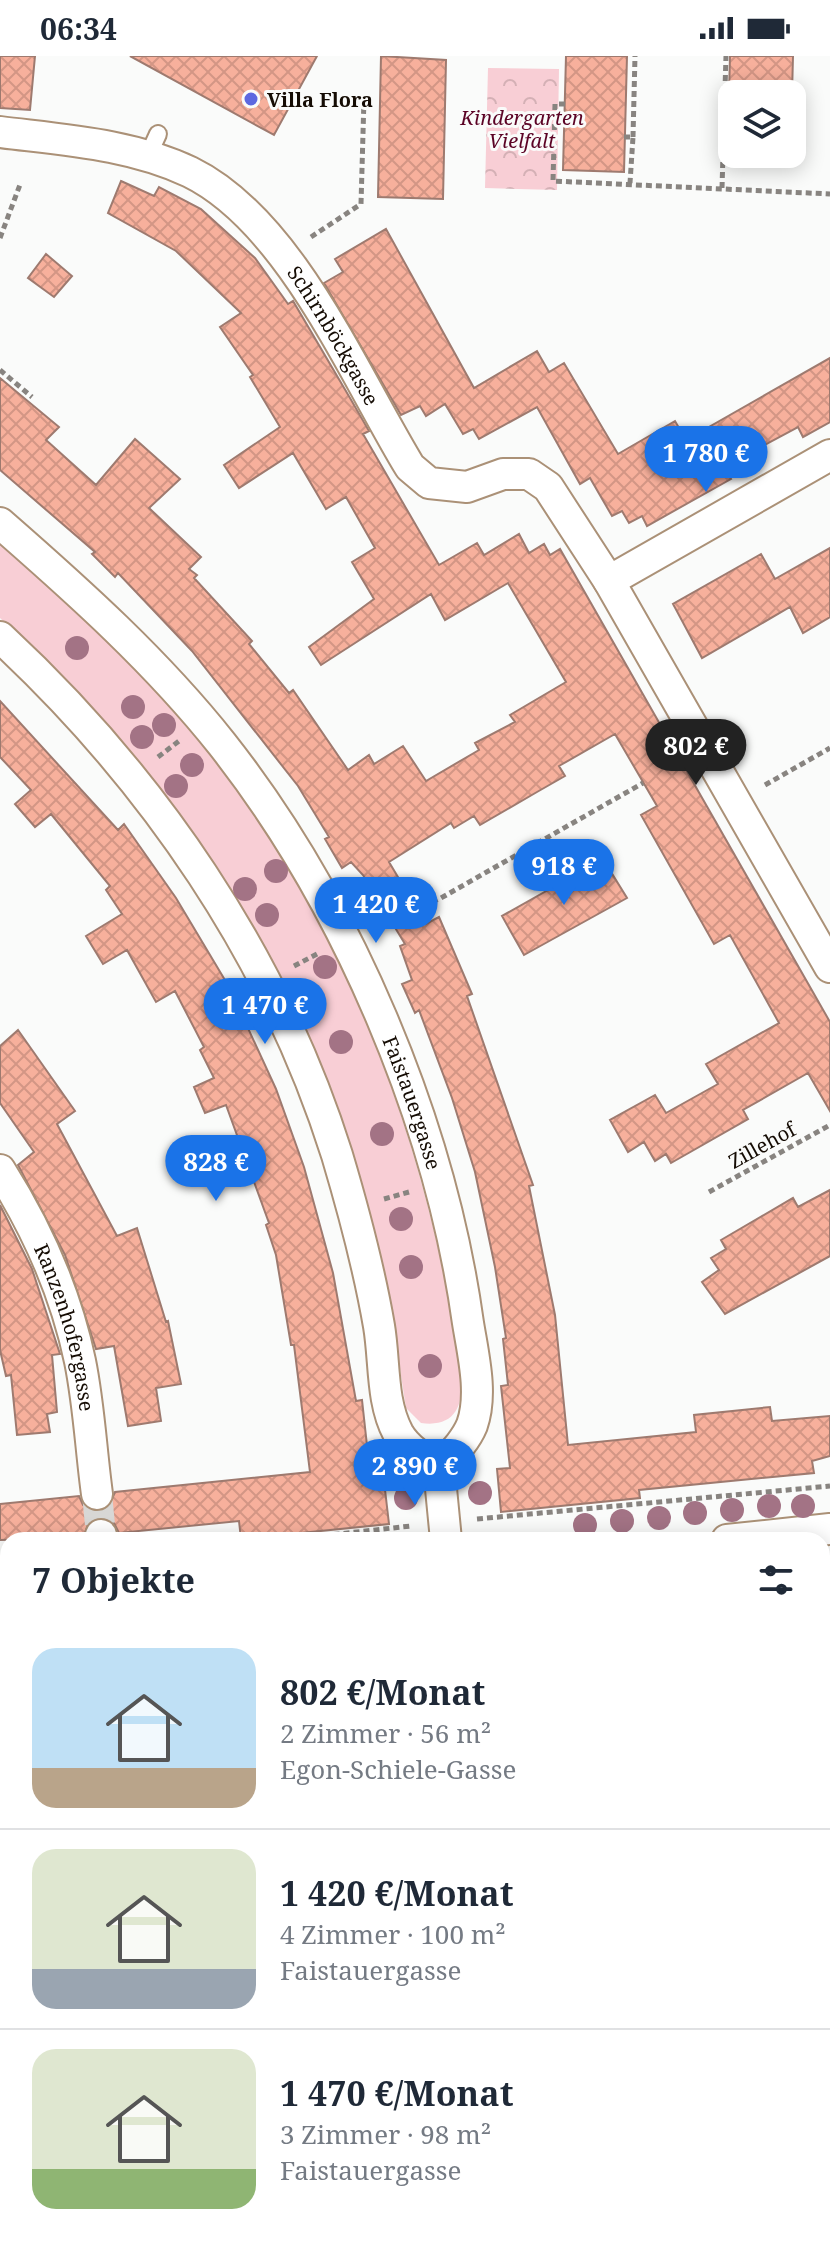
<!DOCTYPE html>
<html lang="de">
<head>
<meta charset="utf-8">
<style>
	body { margin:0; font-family:"Noto Serif",serif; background:#f6f6f7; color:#1f2937; height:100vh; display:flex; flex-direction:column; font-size:30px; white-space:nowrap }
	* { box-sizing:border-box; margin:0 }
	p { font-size:26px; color:#747a83 }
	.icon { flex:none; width:44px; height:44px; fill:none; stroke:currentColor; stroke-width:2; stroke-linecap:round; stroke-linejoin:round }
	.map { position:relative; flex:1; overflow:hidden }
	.details { position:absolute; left:0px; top:1476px; width:830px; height:714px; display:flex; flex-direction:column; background:#fff; border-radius:24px 24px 0 0; box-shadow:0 4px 20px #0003 }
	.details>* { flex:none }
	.buttons { position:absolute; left:718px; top:24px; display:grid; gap:16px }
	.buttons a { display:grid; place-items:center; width:88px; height:88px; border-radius:16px; background:#fff; box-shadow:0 4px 20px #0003; font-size:40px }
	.price { position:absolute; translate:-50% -68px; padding:0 18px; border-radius:28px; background:#1a73e8; color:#fff; font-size:26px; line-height:52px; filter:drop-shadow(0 2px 4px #0008) }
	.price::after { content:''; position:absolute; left:50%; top:48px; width:24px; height:18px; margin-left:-12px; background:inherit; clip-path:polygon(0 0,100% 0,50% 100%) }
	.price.active { background:#222; color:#fff }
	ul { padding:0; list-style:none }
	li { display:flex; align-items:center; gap:24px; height:200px; padding:0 32px }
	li+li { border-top:2px solid #e0e1e3 }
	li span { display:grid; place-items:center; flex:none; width:224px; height:160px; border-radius:24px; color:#555 }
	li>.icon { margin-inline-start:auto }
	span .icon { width:96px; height:96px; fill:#fffc; stroke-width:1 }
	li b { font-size:34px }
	h2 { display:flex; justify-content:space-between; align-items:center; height:96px; padding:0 32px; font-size:34px }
	.status { display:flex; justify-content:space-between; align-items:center; height:56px; padding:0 40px; background:#fff; direction:ltr }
	.status svg { height:22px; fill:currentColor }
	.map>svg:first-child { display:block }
</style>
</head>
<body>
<div class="status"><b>06:34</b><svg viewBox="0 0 49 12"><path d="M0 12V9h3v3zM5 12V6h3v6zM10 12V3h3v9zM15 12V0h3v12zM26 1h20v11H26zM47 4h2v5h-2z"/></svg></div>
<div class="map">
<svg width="830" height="2189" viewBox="0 0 830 2189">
	<defs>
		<pattern id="park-crowns" width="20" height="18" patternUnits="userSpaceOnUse" patternTransform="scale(2)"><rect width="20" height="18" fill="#f8ced5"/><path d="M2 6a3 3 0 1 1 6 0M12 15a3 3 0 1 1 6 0" fill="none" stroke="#d4b0b5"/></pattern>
		<pattern id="building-cross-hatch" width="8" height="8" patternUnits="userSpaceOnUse" patternTransform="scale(2)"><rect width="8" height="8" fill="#f7b09c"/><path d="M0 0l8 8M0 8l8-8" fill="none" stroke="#d39685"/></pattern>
	</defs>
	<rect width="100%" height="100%" fill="#fafbfa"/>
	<!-- green -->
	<path fill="#f8ced5" d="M0,481C62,536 121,593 176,655C331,832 419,1059 457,1288C463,1322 472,1374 421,1367L406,1352L395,1281L258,882L209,802L158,730L104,664L0,562Z"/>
	<!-- park -->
	<path fill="url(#park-crowns)" d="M488,12L559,13L557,134L485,132Z"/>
	<!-- building -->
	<path fill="url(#building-cross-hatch)" stroke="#9e7a6f" stroke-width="2" d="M0,0H35L30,54L0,52Z
		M130,0H317L274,79Z
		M381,0L446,4L443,143L378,141Z
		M566,0H627L624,116L563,114Z
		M730,0H793L792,38H729Z
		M121,125L154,140L159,131L201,153L255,202L288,248L293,245L350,342L369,375L363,378L439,509L477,487L484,499L519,478L529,497L544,488L550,499L560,493L830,966V1055L808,1017L743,1054L748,1063L671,1107L666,1098L655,1105L644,1086L628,1096L610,1064L655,1039L666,1057L718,1028L706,1008L779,967L730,879L714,888L641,759L657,750L615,678L559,710L565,720L537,736L480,769L474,760L454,772L451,767L389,806L426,868L439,861L472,938L467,940L533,1129L529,1130L555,1259L568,1389L696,1376L694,1359L770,1351L772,1365L830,1360V1400L812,1405L814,1417L639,1434L640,1442L501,1456L497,1413L510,1412L501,1330L508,1329L503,1283L506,1282L495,1211L475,1116L452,1042L419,954L415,957L402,928L412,924L400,890L405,888L363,819L351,806L342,812L325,783L329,781L298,730L192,595L118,517L115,521L92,498L95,496L0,414V322L59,371L46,384L96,429L135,383L180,423L149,452L201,501L189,513L197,519L194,522L252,585L249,588L289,637L293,634L348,714L369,699L374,708L403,690L426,725L479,694L475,687L515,666L510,659L566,626L508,527L445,564L431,538L321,609L309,591L374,543L352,506L375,492L346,441L326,453L293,397L239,432L224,409L280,371L250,321L253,319L220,271L241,257L176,195L108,157Z
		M386,173L474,332L537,295L549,316L564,307L618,398L675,365L686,384L830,302V366L803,381L798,371L761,391L724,413L731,423L647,470L642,460L629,467L622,455L612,460L590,422L580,428L537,351L479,383L473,373L463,378L445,348L426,360L420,350L401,359L324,227L343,216L335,203Z
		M46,198L72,220L54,241L28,222Z
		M830,492V561L803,577L790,551L702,602L673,548L761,498L775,523Z
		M0,645L118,774L124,768L176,842L244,956L241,957L276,1033L304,1111L333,1217L356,1345L362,1344L371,1426L384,1425L389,1468L241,1483L239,1465L119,1477L114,1467L98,1461L89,1466L83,1482L0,1484V1448L79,1440L83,1449L98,1456L108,1452L115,1436L310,1416L294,1289H291L276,1199L266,1169L269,1167L226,1049L205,1057L194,1031L214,1022L200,994L204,991L175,935L156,946L127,894L103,908L86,880L122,858L106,834L110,830L51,758L35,771L15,748L31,734L0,701Z
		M603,803L627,842L524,899L502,860Z
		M18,974L75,1055L57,1068L117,1180L137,1172L166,1266L168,1265L181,1328L156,1332L161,1365L128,1370L114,1290L96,1293L65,1199L18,1109L34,1096L0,1047V990Z
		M830,1134V1200L725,1258L702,1226L719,1214L711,1202L726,1193L721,1184L793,1142L798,1151Z
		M0,1149L32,1213L60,1298L52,1299L57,1356L47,1358L50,1376L17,1379L11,1319L6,1320L0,1294Z"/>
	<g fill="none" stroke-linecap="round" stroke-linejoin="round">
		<!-- street-tunnel -->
		<path stroke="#d8d7d5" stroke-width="30" stroke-dasharray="30 15" stroke-linecap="butt" d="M97,1438L101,1479"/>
		<!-- lane casing -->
		<g stroke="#ab9177" stroke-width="20">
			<path id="lane" d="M148,100L158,78"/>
		</g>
		<!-- street casing -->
		<g stroke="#ab9177" stroke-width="34">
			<g id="street">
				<path id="s1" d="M0,76C64,84 131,88 190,116C290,165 354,319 410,411L429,427L467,431L503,418H529L548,431L609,525L830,911"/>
				<path id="s2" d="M0,467C79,536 157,606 222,688C348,848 440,1066 468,1267C473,1298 483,1338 472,1369C465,1386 451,1399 439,1412L446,1484"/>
				<path d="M609,525L830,399"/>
				<path d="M0,581C153,723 274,899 337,1099C354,1156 369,1212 379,1270C385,1305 381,1345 398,1377C407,1393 424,1403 439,1412"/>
				<path id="s3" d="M0,1114C36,1171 66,1238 80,1305C89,1349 91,1394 97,1438"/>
				<path d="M101,1479L102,1484"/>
				<path d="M727,1484L830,1473"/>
				<path d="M0,1559L8,1558"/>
				<path d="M0,2154L8,2153"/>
				<path d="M625,2182L681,2189"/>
				<path d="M411,2189L412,2182"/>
			</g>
		</g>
		<!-- path -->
		<path stroke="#888480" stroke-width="5" stroke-dasharray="6 4" stroke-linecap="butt" d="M565,48H555L553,125L830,138
			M724,65L726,0
			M624,81H633L630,127
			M633,81L635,0
			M722,132L724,65H728
			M311,181L361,148L364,42
			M0,182L21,126
			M0,314L32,341
			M158,701L179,685
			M765,729L830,692
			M377,870L441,842L643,727
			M294,910L317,898
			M709,1136L830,1069
			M384,1143L409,1136
			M477,1463L830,1430
			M284,1484L411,1470
			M0,1515L8,1514"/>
		<!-- lane -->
		<use href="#lane" stroke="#fff" stroke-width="16"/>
		<!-- street -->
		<use href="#street" stroke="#fff" stroke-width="30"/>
	</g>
	<!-- trees -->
	<g fill="#a37385">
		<circle cx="77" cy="592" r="12"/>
		<circle cx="133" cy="651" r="12"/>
		<circle cx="164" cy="669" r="12"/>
		<circle cx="142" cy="681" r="12"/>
		<circle cx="192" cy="709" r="12"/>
		<circle cx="176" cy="730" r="12"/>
		<circle cx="276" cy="815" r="12"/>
		<circle cx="245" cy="833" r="12"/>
		<circle cx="267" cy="859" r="12"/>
		<circle cx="325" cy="911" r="12"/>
		<circle cx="341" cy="986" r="12"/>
		<circle cx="382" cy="1078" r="12"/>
		<circle cx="401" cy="1163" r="12"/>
		<circle cx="411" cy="1211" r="12"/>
		<circle cx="430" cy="1310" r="12"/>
		<circle cx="480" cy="1437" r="12"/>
		<circle cx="406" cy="1442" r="12"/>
		<circle cx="769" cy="1450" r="12"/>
		<circle cx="803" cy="1450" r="12"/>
		<circle cx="732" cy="1454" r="12"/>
		<circle cx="695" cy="1457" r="12"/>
		<circle cx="659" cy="1462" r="12"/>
		<circle cx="622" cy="1465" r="12"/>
		<circle cx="585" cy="1469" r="12"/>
	</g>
	<!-- markers -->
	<circle fill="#5d68e0" stroke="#fafbfa" stroke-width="3" cx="251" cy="43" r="8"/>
	<g text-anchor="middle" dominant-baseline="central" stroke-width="6" stroke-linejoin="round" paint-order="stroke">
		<!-- poi labels -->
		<g font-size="20" font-weight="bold" fill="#150c04" stroke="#fafbfa" text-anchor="start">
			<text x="267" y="43">Villa Flora</text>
		</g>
		<!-- park labels -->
		<g font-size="20" font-style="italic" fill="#5b0325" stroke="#fafbfa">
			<text x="522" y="61">Kindergarten<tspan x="522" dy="23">Vielfalt</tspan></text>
		</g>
		<!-- street labels -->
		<g font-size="20" fill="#150c04" stroke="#fafbfa">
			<text stroke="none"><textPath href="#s1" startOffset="416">Schirnböckgasse</textPath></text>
			<text stroke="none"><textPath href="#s2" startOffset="722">Faistauergasse</textPath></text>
			<text transform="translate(762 1089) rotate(-29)">Zillehof</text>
			<text stroke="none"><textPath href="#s3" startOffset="172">Ranzenhofergasse</textPath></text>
		</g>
	</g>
</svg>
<div class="buttons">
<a><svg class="icon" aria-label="layers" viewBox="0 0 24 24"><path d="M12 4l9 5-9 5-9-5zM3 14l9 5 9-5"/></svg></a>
</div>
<b class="price" style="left:706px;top:438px">1 780 €</b>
<b class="price active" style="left:696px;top:731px">802 €</b>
<b class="price" style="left:564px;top:851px">918 €</b>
<b class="price" style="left:376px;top:889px">1 420 €</b>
<b class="price" style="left:265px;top:990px">1 470 €</b>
<b class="price" style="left:216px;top:1147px">828 €</b>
<b class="price" style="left:415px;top:1451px">2 890 €</b>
<section class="details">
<h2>7 Objekte<svg class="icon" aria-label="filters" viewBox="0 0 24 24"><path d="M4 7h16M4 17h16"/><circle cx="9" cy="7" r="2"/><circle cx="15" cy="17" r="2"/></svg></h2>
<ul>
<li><span style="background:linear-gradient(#bfe0f5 75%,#b9a48a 0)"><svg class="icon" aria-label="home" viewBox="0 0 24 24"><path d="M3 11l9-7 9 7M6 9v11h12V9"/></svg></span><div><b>802 €/Monat</b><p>2 Zimmer · 56 m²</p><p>Egon-Schiele-Gasse</p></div></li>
<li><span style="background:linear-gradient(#dfe7d0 75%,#9aa5b1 0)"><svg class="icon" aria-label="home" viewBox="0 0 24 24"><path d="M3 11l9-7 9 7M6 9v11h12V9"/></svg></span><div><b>1 420 €/Monat</b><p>4 Zimmer · 100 m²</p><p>Faistauergasse</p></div></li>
<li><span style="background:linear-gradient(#dfe7d0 75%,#8fb573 0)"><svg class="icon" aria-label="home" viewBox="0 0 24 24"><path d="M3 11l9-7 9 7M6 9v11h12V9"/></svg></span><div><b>1 470 €/Monat</b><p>3 Zimmer · 98 m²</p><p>Faistauergasse</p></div></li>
</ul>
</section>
</div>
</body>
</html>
